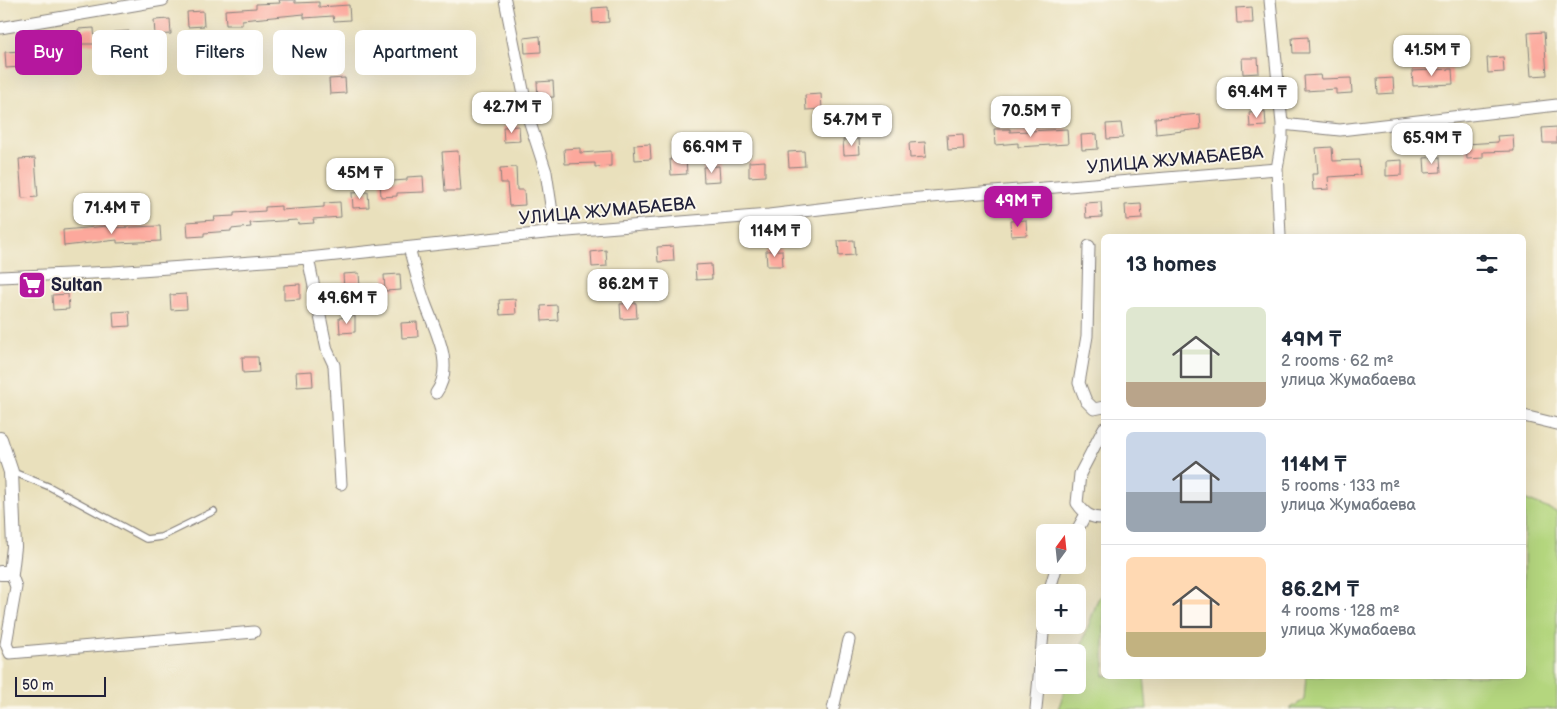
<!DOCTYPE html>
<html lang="en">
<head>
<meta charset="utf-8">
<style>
	body { margin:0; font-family:"Balsamiq Sans",sans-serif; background:#f2f2f3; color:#1f2937; height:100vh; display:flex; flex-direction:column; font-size:19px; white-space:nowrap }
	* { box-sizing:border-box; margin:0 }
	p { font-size:16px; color:#747a83 }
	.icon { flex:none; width:28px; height:28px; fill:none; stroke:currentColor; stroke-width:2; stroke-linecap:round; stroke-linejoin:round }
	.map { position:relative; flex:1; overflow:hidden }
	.details { position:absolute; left:1101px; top:234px; width:425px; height:445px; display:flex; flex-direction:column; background:#fff; border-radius:8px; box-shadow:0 5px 20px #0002 }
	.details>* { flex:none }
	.banner { position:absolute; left:15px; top:30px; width:475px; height:45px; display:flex; gap:10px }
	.needle { width:32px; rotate:15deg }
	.buttons { position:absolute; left:1036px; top:524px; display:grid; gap:10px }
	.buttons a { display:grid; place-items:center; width:50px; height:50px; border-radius:8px; background:#fff; box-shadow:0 5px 20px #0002; font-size:25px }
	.scale { position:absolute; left:15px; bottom:12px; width:91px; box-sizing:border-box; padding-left:5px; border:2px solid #22223b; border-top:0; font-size:14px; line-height:18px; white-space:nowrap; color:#22223b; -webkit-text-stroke:4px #fbf7ec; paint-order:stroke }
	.price { position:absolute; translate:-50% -42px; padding:0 11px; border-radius:10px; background:#fff; color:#222; font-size:16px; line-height:32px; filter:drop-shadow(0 1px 2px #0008) }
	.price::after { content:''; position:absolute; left:50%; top:30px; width:15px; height:11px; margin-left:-8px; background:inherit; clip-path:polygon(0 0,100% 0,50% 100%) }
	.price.selected { background:#b5179e; color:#fff }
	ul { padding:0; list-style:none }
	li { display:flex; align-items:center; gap:15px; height:125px; padding:0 25px }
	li+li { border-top:1px solid #e0e1e3 }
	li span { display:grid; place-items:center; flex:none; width:140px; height:100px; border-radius:8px; color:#555 }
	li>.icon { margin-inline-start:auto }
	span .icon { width:60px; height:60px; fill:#fffc; stroke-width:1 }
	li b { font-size:21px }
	h2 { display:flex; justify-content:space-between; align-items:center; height:60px; padding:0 25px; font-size:21px }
	.chip { padding:0 18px; border-radius:8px; background:#fff; box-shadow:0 5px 20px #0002; font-size:18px; line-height:45px }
	.chip.selected { background:#b5179e; color:#fff }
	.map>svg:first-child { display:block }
</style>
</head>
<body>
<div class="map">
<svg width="1557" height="709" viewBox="0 0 1557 709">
	<rect width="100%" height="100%" fill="#fbf7ec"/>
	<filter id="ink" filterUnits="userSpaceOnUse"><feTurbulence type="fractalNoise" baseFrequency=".02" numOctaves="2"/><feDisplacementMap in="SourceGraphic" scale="10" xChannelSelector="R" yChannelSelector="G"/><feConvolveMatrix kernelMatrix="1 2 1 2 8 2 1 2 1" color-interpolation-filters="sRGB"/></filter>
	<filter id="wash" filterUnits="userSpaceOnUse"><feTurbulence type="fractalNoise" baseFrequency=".0096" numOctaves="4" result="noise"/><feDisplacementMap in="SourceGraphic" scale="20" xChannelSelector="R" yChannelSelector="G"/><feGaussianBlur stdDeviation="1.12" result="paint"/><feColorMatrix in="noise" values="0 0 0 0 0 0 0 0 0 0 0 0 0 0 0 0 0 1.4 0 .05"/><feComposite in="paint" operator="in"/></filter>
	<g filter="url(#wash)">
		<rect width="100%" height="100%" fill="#e9e0bc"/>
		<!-- green -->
		<path fill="#b4d67e" stroke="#6b7c5c" d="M1524,499L1557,512V709H1289L1304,700L1306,676H1524Z
			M1104,593V676H1144L1147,709H1058L1067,685H1078V655L1098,599Z"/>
		<g id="blocks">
			<!-- building -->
			<path fill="#fca89c" d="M279,0H295V3L319,2V7L349,5L350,20L334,21L333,16L304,18V14L242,20V25H226L225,10L256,8V4L280,3Z
				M608,7L609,22L593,23L592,8Z
				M1252,7L1253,23H1237L1236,8Z
				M203,11L204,26L188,27L187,12Z
				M170,19L171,34L155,35L154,20Z
				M94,28L95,44H79L78,29Z
				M129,31L130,46L114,47L113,32Z
				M1544,32L1547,75L1531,76L1528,33Z
				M540,36L541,52L525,53L524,38Z
				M1308,37L1309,53H1293L1292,38Z
				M49,42V45L68,43L69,59L34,58L33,43Z
				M21,51V67L6,68L5,52Z
				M1503,57L1504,72L1488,73L1487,58Z
				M1242,58H1258L1259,73L1243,74Z
				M1452,69L1453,84L1413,86L1412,71Z
				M1320,75L1321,79L1351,78L1352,93L1336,94V89L1305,91L1304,76Z
				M345,78L346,93L330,94L329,79Z
				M1393,78L1394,93L1378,94L1377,79Z
				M553,81L554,97L538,98L537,82Z
				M821,94L822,109L806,110L805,95Z
				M1265,111L1266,126L1250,127L1249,112Z
				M1200,114L1201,129L1156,134L1155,118Z
				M1121,123L1123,138L1107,139L1106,124Z
				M519,126L520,141L504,142L503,127Z
				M1557,127V143H1543L1542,128Z
				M994,129H1010V132L1067,129L1068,144L1018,147V143L995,145Z
				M963,134L964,149L948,150L947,135Z
				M1097,134L1098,149L1082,150L1081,135Z
				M1513,135L1514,151L1483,152V158L1467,159L1466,144L1498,142L1497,136Z
				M859,139L860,154L844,155L843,140Z
				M925,142L926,157L910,158L909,143Z
				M650,144L651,159L635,160L634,145Z
				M1332,147L1333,161L1359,160L1360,175L1328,177L1329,189L1313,190L1312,174H1318L1316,148Z
				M580,148V153L611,151V166L595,167V163L565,164L564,149Z
				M458,151L461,191H445L442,152Z
				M804,151L805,166L789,167L788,152Z
				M1440,157L1441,172L1425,173L1424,158Z
				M35,158L38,197L22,198L19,159Z
				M686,158L687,174L671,175L670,159Z
				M1402,160V175L1386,176V161Z
				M765,161V176L749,177V162Z
				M719,166L720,181L704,182L703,167Z
				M516,167L517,190H524L525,205L509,206L507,183H501L500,168Z
				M423,176L424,192L397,193V196L381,197L380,182L407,180V177Z
				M368,192L369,207L353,208L352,193Z
				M340,202L341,217L313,219L314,223L298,224L297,220L250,223L251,227L231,229V231L204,233V236L188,237L187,222L215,220L214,217L234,216V213L265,211V207L281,206V210L324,207V203Z
				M1101,202L1102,217L1086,218L1085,203Z
				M1141,204L1142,219L1126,220L1125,205Z
				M1026,220L1027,235L1011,236L1010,221Z
				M107,226V228L160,226L161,241L117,243V240L64,246L63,230Z
				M854,240L855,255L839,256L838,241Z
				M673,246L674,261L658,262L657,247Z
				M606,250L607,266L592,267L591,252Z
				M782,250L783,266H767L766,251Z
				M711,264L712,279L696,280L695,265Z
				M359,273L360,288L344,289L343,274Z
				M400,274L401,290L385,291L384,275Z
				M300,284V299L284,300V285Z
				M68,294L69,309L53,310L52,295Z
				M186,294L187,309L171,310L170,295Z
				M515,299L516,314L500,315L499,300Z
				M636,303L637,318L621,319L620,304Z
				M557,305L558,320L542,321L541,306Z
				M129,311L130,326L114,327L113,312Z
				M355,316V332L340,333L339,318Z
				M417,322L418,337L402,338L401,323Z
				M242,357H258L259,372L243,373Z
				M312,371L313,386L297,387L296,372Z"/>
		</g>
	</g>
	<g filter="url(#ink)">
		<use href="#blocks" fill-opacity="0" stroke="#86817c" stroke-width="1"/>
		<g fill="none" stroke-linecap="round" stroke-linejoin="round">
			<!-- service casing -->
			<g stroke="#86817c" stroke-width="8">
				<path id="service" d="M13,472L50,487L146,539L161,537L214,511"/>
			</g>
			<!-- minor casing -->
			<g stroke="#86817c" stroke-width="13">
				<path id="minor" d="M505,0L529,120L546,172L555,232
					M1270,0L1282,124V139L1277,169L1280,236
					M0,28L163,0
					M1282,124L1340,130L1557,105
					M1089,246L1087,336L1079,383L1086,401L1094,409L1104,407
					M409,248C414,265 418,283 424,300C434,329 456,365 436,393
					M308,258L327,350L334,365L341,484
					M0,277L113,272L308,258L555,232L769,215L895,200L1277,169
					M1524,416L1557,424
					M1104,428L1080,474L1077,503C1084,513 1091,519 1104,518
					M1076,532L1086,514
					M11,573L16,587L6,644L10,653L254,632
					M1049,592L1057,565
					M833,709L849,640
					M1036,709L1045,612"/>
			</g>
			<!-- tertiary casing -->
			<g stroke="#86817c" stroke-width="16">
				<path id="tertiary" d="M0,439L11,472L14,547L11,573H0"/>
			</g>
			<!-- service -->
			<use href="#service" stroke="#fff" stroke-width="5.5"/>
			<!-- minor -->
			<use href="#minor" stroke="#fff" stroke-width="11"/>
			<!-- tertiary -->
			<use href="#tertiary" stroke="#fff" stroke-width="14"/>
		</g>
	</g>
	<!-- icons -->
	<defs>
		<g id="supermarket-square" transform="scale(1.4375)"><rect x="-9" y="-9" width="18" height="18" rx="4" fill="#b5179e" stroke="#fbf7ec"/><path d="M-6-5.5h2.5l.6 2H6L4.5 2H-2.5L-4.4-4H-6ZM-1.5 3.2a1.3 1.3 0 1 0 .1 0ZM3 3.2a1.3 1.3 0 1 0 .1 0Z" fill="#fff"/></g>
	</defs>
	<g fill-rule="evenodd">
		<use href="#supermarket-square" x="32" y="285"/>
	</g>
	<g text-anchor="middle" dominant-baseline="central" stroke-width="4" stroke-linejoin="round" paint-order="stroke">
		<!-- street labels -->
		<g font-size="18" fill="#22223b" stroke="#fbf7ec">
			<text transform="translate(1175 160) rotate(-5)">УЛИЦА ЖУМАБАЕВА</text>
			<text transform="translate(607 211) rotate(-5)">УЛИЦА ЖУМАБАЕВА</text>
		</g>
		<!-- poi labels -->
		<g font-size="18" font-weight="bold" fill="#22223b" stroke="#fbf7ec" text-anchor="start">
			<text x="51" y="285">Sultan</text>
		</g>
	</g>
</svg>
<div class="buttons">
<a><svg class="needle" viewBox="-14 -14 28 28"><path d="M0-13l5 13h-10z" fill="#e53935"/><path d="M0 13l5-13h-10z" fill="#747a83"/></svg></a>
<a>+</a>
<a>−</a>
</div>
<div class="scale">50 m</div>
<b class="price" style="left:1432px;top:77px">41.5M ₸</b>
<b class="price" style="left:1257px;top:119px">69.4M ₸</b>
<b class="price" style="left:512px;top:134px">42.7M ₸</b>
<b class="price" style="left:1031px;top:138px">70.5M ₸</b>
<b class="price" style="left:852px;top:147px">54.7M ₸</b>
<b class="price" style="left:1432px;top:165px">65.9M ₸</b>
<b class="price" style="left:712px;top:174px">66.9M ₸</b>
<b class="price" style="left:360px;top:200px">45M ₸</b>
<b class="price selected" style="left:1018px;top:228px">49M ₸</b>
<b class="price" style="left:112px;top:235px">71.4M ₸</b>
<b class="price" style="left:775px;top:258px">114M ₸</b>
<b class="price" style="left:628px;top:311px">86.2M ₸</b>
<b class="price" style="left:347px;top:325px">49.6M ₸</b>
<div class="banner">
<a class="chip selected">Buy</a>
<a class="chip">Rent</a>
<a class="chip">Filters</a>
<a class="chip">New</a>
<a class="chip">Apartment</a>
</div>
<section class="details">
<h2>13 homes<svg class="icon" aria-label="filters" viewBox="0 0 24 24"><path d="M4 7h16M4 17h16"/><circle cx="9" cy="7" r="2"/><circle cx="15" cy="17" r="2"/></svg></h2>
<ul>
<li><span style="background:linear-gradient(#dfe7d0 75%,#b9a48a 0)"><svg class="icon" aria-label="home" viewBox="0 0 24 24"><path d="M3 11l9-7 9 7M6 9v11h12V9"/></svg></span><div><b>49M ₸</b><p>2 rooms · 62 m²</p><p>улица Жумабаева</p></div></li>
<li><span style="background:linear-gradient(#c9d6e8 60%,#9aa5b1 0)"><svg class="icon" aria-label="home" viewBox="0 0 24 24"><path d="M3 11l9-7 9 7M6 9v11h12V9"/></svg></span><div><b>114M ₸</b><p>5 rooms · 133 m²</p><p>улица Жумабаева</p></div></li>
<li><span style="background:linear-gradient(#ffd9b3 75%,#c2b280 0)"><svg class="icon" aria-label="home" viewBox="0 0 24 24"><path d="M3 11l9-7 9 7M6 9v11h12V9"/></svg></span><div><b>86.2M ₸</b><p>4 rooms · 128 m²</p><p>улица Жумабаева</p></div></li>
</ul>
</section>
</div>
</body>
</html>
